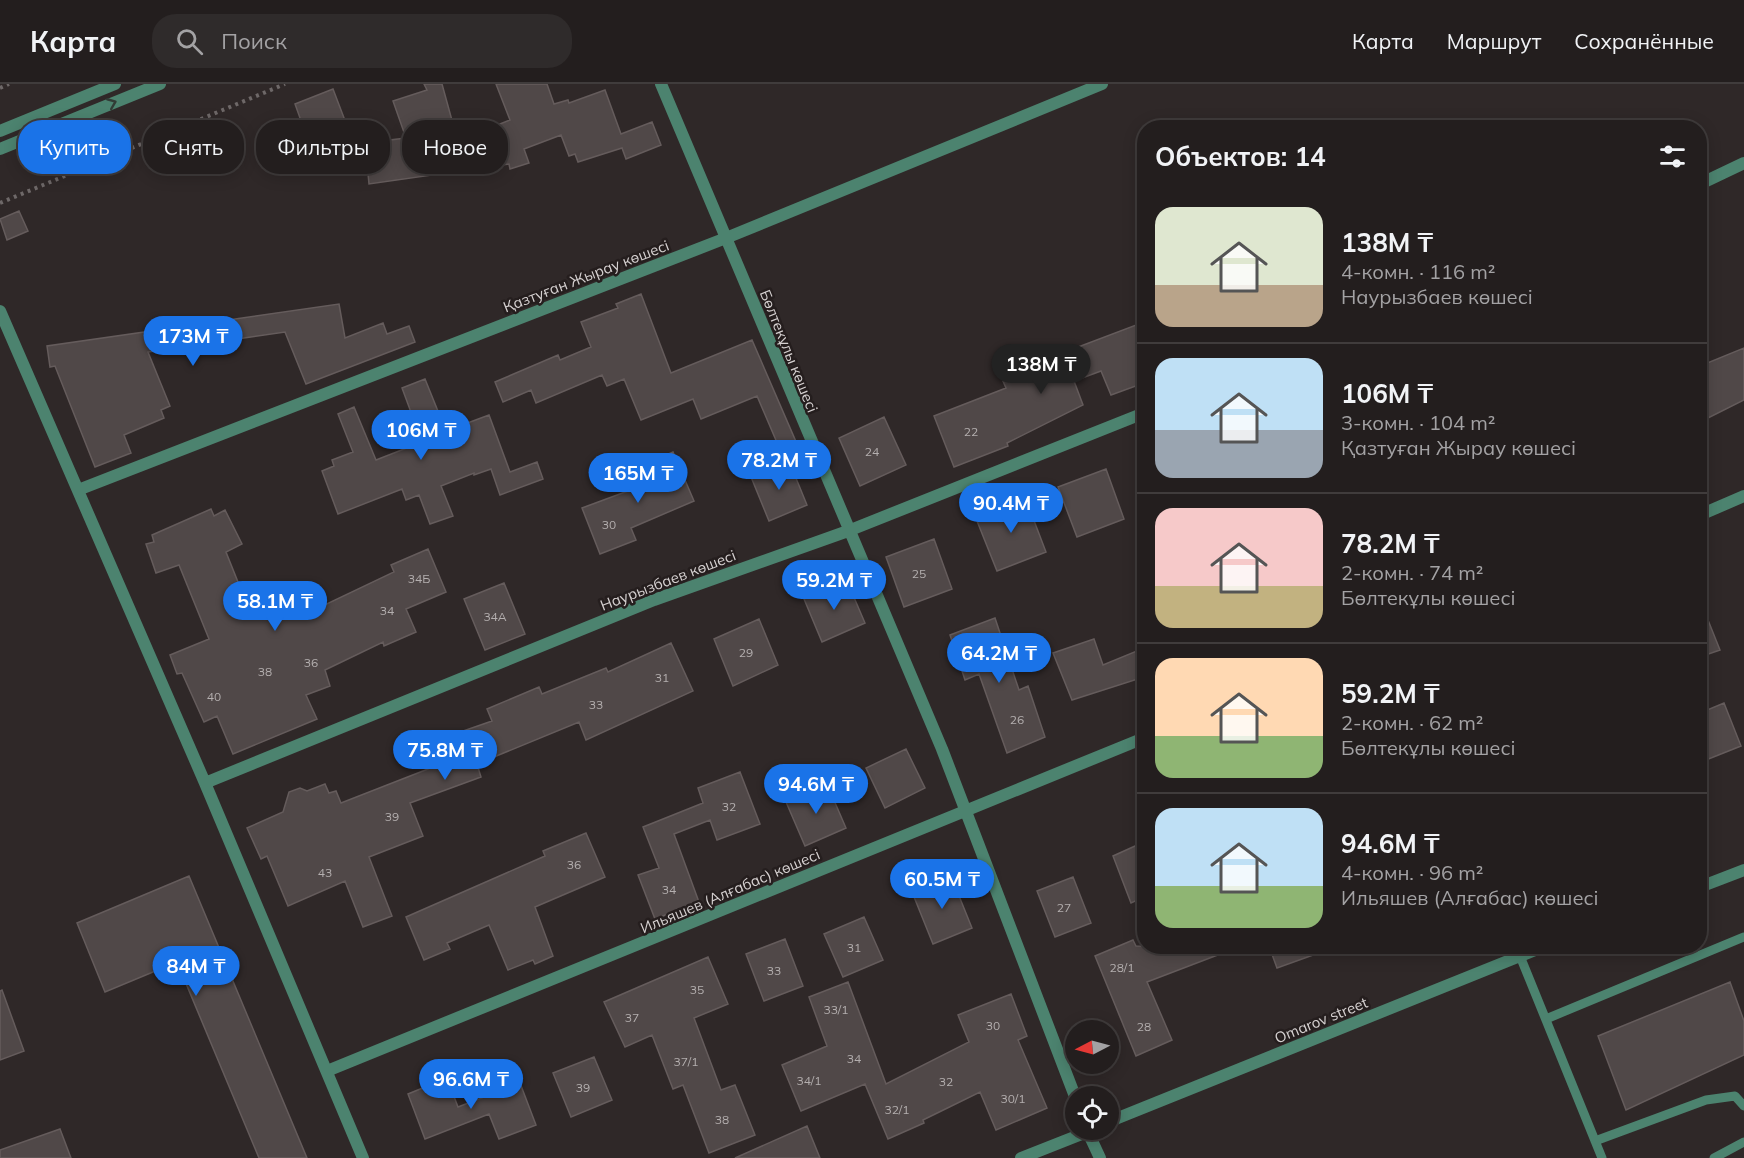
<!DOCTYPE html>
<html lang="ru">
<head>
<meta charset="utf-8">
<style>
	body { margin:0; font-family:Mulish,sans-serif; background:#2f2b2b; color:#f1f3f6; height:100vh; display:flex; flex-direction:column; font-size:22px; white-space:nowrap }
	* { box-sizing:border-box; margin:0 }
	p { font-size:20px; color:#a3a2a4 }
	.icon { flex:none; width:33px; height:33px; fill:none; stroke:currentColor; stroke-width:2; stroke-linecap:round; stroke-linejoin:round }
	.map { position:relative; flex:1; overflow:hidden }
	.sheet { position:absolute; left:1137px; top:36px; width:570px; height:834px; display:flex; flex-direction:column; background:#231e1e; border-radius:24px; box-shadow:0 3px 15px #0003,0 0 0 2px #403c3c }
	.sheet>* { flex:none }
	.hud { position:absolute; left:18px; top:36px; width:570px; height:54px; display:flex; gap:12px }
	.needle { width:39px; rotate:264deg }
	.buttons { position:absolute; left:1065px; top:936px; display:grid; gap:12px }
	.buttons a { display:grid; place-items:center; width:54px; height:54px; border-radius:50%; background:#231e1e; box-shadow:0 3px 15px #0003,0 0 0 2px #403c3c; font-size:30px }
	.price { position:absolute; translate:-50% -51px; padding:0 14px; border-radius:21px; background:#1a73e8; color:#fff; font-size:20px; line-height:39px; filter:drop-shadow(0 2px 3px #0008) }
	.price::after { content:''; position:absolute; left:50%; top:36px; width:18px; height:14px; margin-left:-9px; background:inherit; clip-path:polygon(0 0,100% 0,50% 100%) }
	.price.current { background:#222; color:#fff }
	ul { padding:0; list-style:none }
	li { display:flex; align-items:center; gap:18px; height:150px; padding:0 18px }
	li+li { border-top:2px solid #403c3c }
	li span { display:grid; place-items:center; flex:none; width:168px; height:120px; border-radius:18px; color:#555 }
	li>.icon { margin-inline-start:auto }
	span .icon { width:72px; height:72px; fill:#fffc; stroke-width:1 }
	li b { font-size:26px }
	h2 { display:flex; justify-content:space-between; align-items:center; height:72px; padding:0 18px; font-size:26px }
	.chip { padding:0 21px; border-radius:24px; background:#231e1e; box-shadow:0 3px 15px #0003,0 0 0 2px #403c3c; font-size:21px; line-height:54px }
	.chip.current { background:#1a73e8; color:#fff }
	header { display:flex; align-items:center; gap:36px; box-sizing:border-box; height:84px; padding:0 30px; background:#231e1e; border-bottom:2px solid #403c3c }
	header strong { font-size:28px }
	nav { display:flex; gap:33px; margin-inline-start:auto; font-size:21px }
	.search { width:420px; height:54px; background:#2f2b2b; display:flex; align-items:center; gap:15px; box-sizing:border-box; padding:0 21px; border-radius:24px; color:#a3a2a4; font-size:22px }
	.map>svg:first-child { display:block }
</style>
</head>
<body>
<header>
<strong>Карта</strong>
<div class="search"><svg class="icon" aria-label="search" viewBox="0 0 24 24"><circle cx="10" cy="10" r="6"/><path d="M15 15l6 6"/></svg>Поиск</div>
<nav><a>Карта</a><a>Маршрут</a><a>Сохранённые</a></nav>
</header>
<div class="map">
<svg width="1744" height="1074" viewBox="0 0 1744 1074">
	<rect width="100%" height="100%" fill="#2f2828"/>
	<!-- building -->
	<path fill="#504848" stroke="#655c5c" stroke-width="1.5" d="M424,0H442L459,62L500,55L495,42L510,36L496,0H547L554,20L568,16L569,19L605,6L621,50L652,38L661,61L626,75L622,64L578,78L575,70L569,72L561,51L524,65L529,79L510,85L509,80L369,100L365,59L406,54L393,17L427,6Z
		M333,5L349,47L310,62L295,20Z
		M19,127L28,147L7,156L0,135Z
		M641,210L671,289L752,256L797,360L781,368L757,312L701,335L693,315L641,336L624,295L607,302L602,291L536,319L531,306L503,318L495,298L558,271L560,276L591,263L581,238L618,224L616,220Z
		M339,220L345,254L383,239L387,250L409,242L415,258L306,300L285,248L148,268L170,322L161,326L164,334L124,351L131,369L95,383L55,282L50,283L47,262Z
		M1144,238V299L1111,311L1101,287L1074,297L1083,321L1007,359L1008,362L954,383L934,332L1006,304L1003,297L1065,268Z
		M1744,264V316L1700,338V282Z
		M425,295L446,347L489,331L510,388L537,378L543,395L500,411L491,385L474,391V389L441,402L453,432L430,440L419,411L406,416L402,405L338,430L322,387L334,382L332,376L353,368L338,330L354,323L376,376L422,358L402,304Z
		M884,333L906,381L860,402L839,354Z
		M673,368L694,417L631,444L636,456L600,470L582,424L644,401L637,384Z
		M789,377L807,421L769,437L751,393Z
		M1106,385L1124,435L1077,453L1058,403Z
		M1025,413L1046,468L997,487L975,432Z
		M211,425L214,432L225,426L242,460L226,468L248,523L300,503L310,528L394,488L391,481L428,465L446,508L406,525L416,548L384,562L383,558L325,586L330,602L306,611L317,635L233,670L217,632L204,638L182,589L177,590L170,571L209,555L179,481L156,489L146,460L154,458L152,451Z
		M934,455L952,505L904,523L886,473Z
		M847,497L865,539L822,558L804,515Z
		M504,499L525,550L485,566L464,515Z
		M1700,516L1720,566L1700,573Z
		M995,534L1019,606L1028,602L1045,653L1007,669L979,590L965,596L950,551Z
		M759,535L778,581L733,602L714,555Z
		M1094,555L1103,581L1144,564V593L1072,616L1053,569Z
		M671,559L693,607L586,656L579,638L477,680L481,693L410,719L423,752L369,773L392,832L363,843L345,797L288,822L267,772L261,775L247,744L283,728L289,708L300,704L307,707L325,700L329,709L336,707L341,719L428,685L420,662L492,637L487,625L539,603L542,610L606,584L608,588Z
		M1724,619L1741,662L1706,676L1700,660V629Z
		M906,665L925,704L885,724L866,684Z
		M740,688L760,740L717,756L710,736L674,750L699,818L655,835L638,791L659,784L643,743L703,719L698,704Z
		M827,700L846,744L805,762L786,718Z
		M586,749L605,793L535,823L553,872L535,880L533,876L508,886L489,841L447,859L450,865L424,876L406,833L545,772L543,767Z
		M1144,758V813L1131,819L1113,772Z
		M189,792L307,1074H259L177,878L105,908L77,839Z
		M951,792L972,844L933,860L912,808Z
		M1073,793L1091,839L1055,853L1037,807Z
		M864,833L883,876L843,893L824,850Z
		M785,855L803,902L764,917L746,870Z
		M1133,856L1136,862L1236,864L1147,898L1172,956L1136,972L1095,872Z
		M1269,862H1330V865L1277,884Z
		M708,873L728,920L694,934L721,1006L735,1001L755,1051L709,1069L683,1001L673,1005L652,951L625,963L604,918Z
		M848,898L886,1000L969,958L958,931L1011,910L1027,952L1018,956L1047,1024L996,1046L980,1008L923,1036L924,1039L888,1055L865,1000L801,1027L782,981L827,962L809,913Z
		M1730,898L1744,937V971L1626,1026L1598,952Z
		M2,906L24,967L0,976V907Z
		M594,973L612,1016L571,1033L553,989Z
		M447,994L458,1023L520,999L536,1041L499,1055L489,1030L425,1055L408,1010Z
		M807,1042L820,1074H735Z
		M60,1045L71,1074H0V1066Z"/>
	<g fill="none" stroke-linecap="round" stroke-linejoin="round">
		<!-- path -->
		<path stroke="#6e6868" stroke-width="4" stroke-dasharray="3 4.5" stroke-linecap="butt" d="M0,4L9,0
			M0,119L285,0"/>
		<!-- service -->
		<path stroke="#4c836f" stroke-width="9" d="M1520,872L1602,1074
			M1546,935L1744,853
			M1595,1057L1706,1016L1735,1012L1744,1022
			M1714,1074L1744,1058"/>
		<!-- minor -->
		<path stroke="#4c836f" stroke-width="12" d="M661,0L942,665L1076,1015
			M1700,100L1744,79
			M0,227L205,699L363,1074
			M78,406L726,154L1102,0
			M1700,431L1744,412
			M205,699L654,516L848,447L1144,329
			M1700,803L1744,786
			M327,987L1144,654
			M1108,1038L1545,862
			M1087,1046L1100,1074
			M1021,1074L1092,1046"/>
		<!-- tertiary -->
		<path stroke="#4c836f" stroke-width="12" d="M0,47L115,0
			M0,65L160,0"/>
	</g>
	<!-- one-way arrows -->
	<defs><path id="oneway-chevron" d="M-2-3.5L2.5 0L-2 3.5" fill="none" stroke-width="1.6" stroke-linecap="round" stroke-linejoin="round" transform="scale(1.5)"/></defs>
	<use stroke="#313c36" href="#oneway-chevron" transform="translate(112 19) rotate(-22)"/>
	<g text-anchor="middle" dominant-baseline="central" stroke-width="5" stroke-linejoin="round" paint-order="stroke">
		<!-- number labels -->
		<g font-size="12" fill="#b4afaf">
			<text x="971" y="347">22</text>
			<text x="872" y="367">24</text>
			<text x="609" y="440">30</text>
			<text x="919" y="489">25</text>
			<text x="419" y="494">34Б</text>
			<text x="387" y="526">34</text>
			<text x="495" y="532">34А</text>
			<text x="746" y="568">29</text>
			<text x="311" y="578">36</text>
			<text x="265" y="587">38</text>
			<text x="662" y="593">31</text>
			<text x="214" y="612">40</text>
			<text x="596" y="620">33</text>
			<text x="1017" y="635">26</text>
			<text x="729" y="722">32</text>
			<text x="392" y="732">39</text>
			<text x="574" y="780">36</text>
			<text x="325" y="788">43</text>
			<text x="669" y="805">34</text>
			<text x="1064" y="823">27</text>
			<text x="854" y="863">31</text>
			<text x="1122" y="883">28/1</text>
			<text x="774" y="886">33</text>
			<text x="697" y="905">35</text>
			<text x="836" y="925">33/1</text>
			<text x="632" y="933">37</text>
			<text x="993" y="941">30</text>
			<text x="1144" y="942">28</text>
			<text x="854" y="974">34</text>
			<text x="686" y="977">37/1</text>
			<text x="809" y="996">34/1</text>
			<text x="946" y="997">32</text>
			<text x="583" y="1003">39</text>
			<text x="1013" y="1014">30/1</text>
			<text x="897" y="1025">32/1</text>
			<text x="722" y="1035">38</text>
		</g>
		<!-- street labels -->
		<g font-size="15" fill="#d6d1d1" stroke="#251e1e">
			<text transform="translate(586 192) rotate(-21)">Қазтуған Жырау көшесі</text>
			<text transform="translate(789 267) rotate(68)">Бөлтекұлы көшесі</text>
			<text transform="translate(668 496) rotate(-21)">Наурызбаев көшесі</text>
			<text transform="translate(730 807) rotate(-23)">Ильяшев (Алғабас) көшесі</text>
			<text transform="translate(1321 936) rotate(-22)">Omarov street</text>
		</g>
	</g>
</svg>
<div class="buttons">
<a><svg class="needle" viewBox="-14 -14 28 28"><path d="M0-13l5 13h-10z" fill="#e53935"/><path d="M0 13l5-13h-10z" fill="#a3a2a4"/></svg></a>
<a><svg class="icon" aria-label="locate" viewBox="0 0 24 24"><circle cx="12" cy="12" r="6"/><path d="M12 2v4M12 18v4M2 12h4M18 12h4"/></svg></a>
</div>
<b class="price" style="left:193px;top:283px">173M ₸</b>
<b class="price current" style="left:1041px;top:311px">138M ₸</b>
<b class="price" style="left:421px;top:377px">106M ₸</b>
<b class="price" style="left:779px;top:407px">78.2M ₸</b>
<b class="price" style="left:638px;top:420px">165M ₸</b>
<b class="price" style="left:1011px;top:450px">90.4M ₸</b>
<b class="price" style="left:834px;top:527px">59.2M ₸</b>
<b class="price" style="left:275px;top:548px">58.1M ₸</b>
<b class="price" style="left:999px;top:600px">64.2M ₸</b>
<b class="price" style="left:445px;top:697px">75.8M ₸</b>
<b class="price" style="left:816px;top:731px">94.6M ₸</b>
<b class="price" style="left:942px;top:826px">60.5M ₸</b>
<b class="price" style="left:196px;top:913px">84M ₸</b>
<b class="price" style="left:471px;top:1026px">96.6M ₸</b>
<div class="hud">
<a class="chip current">Купить</a>
<a class="chip">Снять</a>
<a class="chip">Фильтры</a>
<a class="chip">Новое</a>
</div>
<section class="sheet">
<h2>Объектов: 14<svg class="icon" aria-label="filters" viewBox="0 0 24 24"><path d="M4 7h16M4 17h16"/><circle cx="9" cy="7" r="2"/><circle cx="15" cy="17" r="2"/></svg></h2>
<ul>
<li><span style="background:linear-gradient(#dfe7d0 65%,#b9a48a 0)"><svg class="icon" aria-label="home" viewBox="0 0 24 24"><path d="M3 11l9-7 9 7M6 9v11h12V9"/></svg></span><div><b>138M ₸</b><p>4-комн. · 116 m²</p><p>Наурызбаев көшесі</p></div></li>
<li><span style="background:linear-gradient(#bfe0f5 60%,#9aa5b1 0)"><svg class="icon" aria-label="home" viewBox="0 0 24 24"><path d="M3 11l9-7 9 7M6 9v11h12V9"/></svg></span><div><b>106M ₸</b><p>3-комн. · 104 m²</p><p>Қазтуған Жырау көшесі</p></div></li>
<li><span style="background:linear-gradient(#f6c9c9 65%,#c2b280 0)"><svg class="icon" aria-label="home" viewBox="0 0 24 24"><path d="M3 11l9-7 9 7M6 9v11h12V9"/></svg></span><div><b>78.2M ₸</b><p>2-комн. · 74 m²</p><p>Бөлтекұлы көшесі</p></div></li>
<li><span style="background:linear-gradient(#ffd9b3 65%,#8fb573 0)"><svg class="icon" aria-label="home" viewBox="0 0 24 24"><path d="M3 11l9-7 9 7M6 9v11h12V9"/></svg></span><div><b>59.2M ₸</b><p>2-комн. · 62 m²</p><p>Бөлтекұлы көшесі</p></div></li>
<li><span style="background:linear-gradient(#bfe0f5 65%,#8fb573 0)"><svg class="icon" aria-label="home" viewBox="0 0 24 24"><path d="M3 11l9-7 9 7M6 9v11h12V9"/></svg></span><div><b>94.6M ₸</b><p>4-комн. · 96 m²</p><p>Ильяшев (Алғабас) көшесі</p></div></li>
</ul>
</section>
</div>
</body>
</html>
